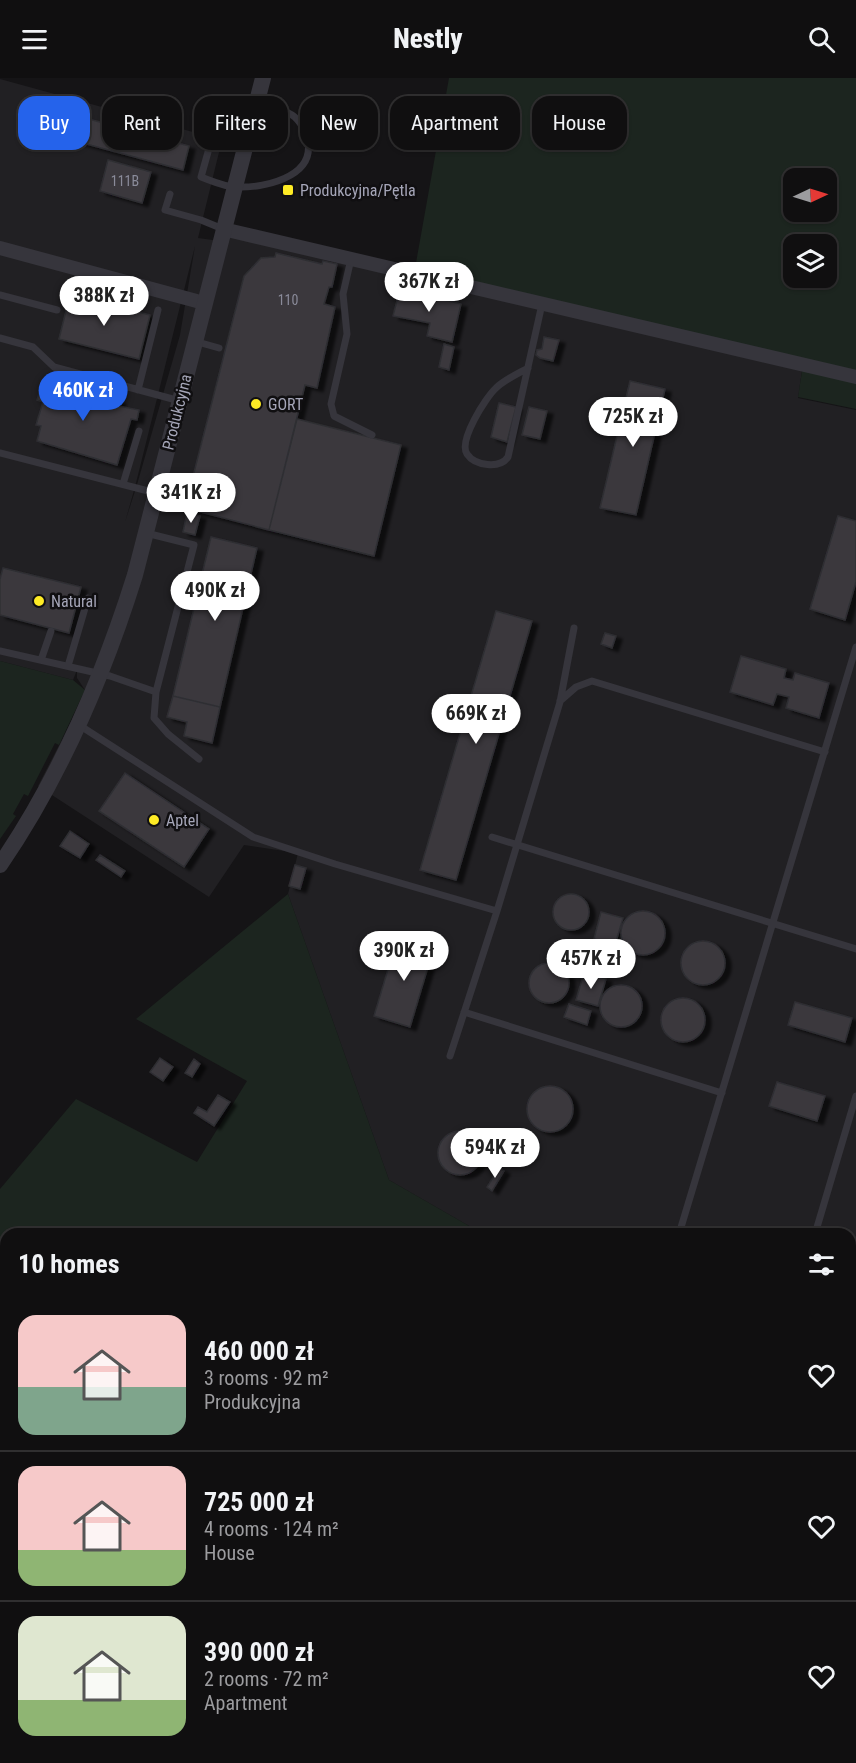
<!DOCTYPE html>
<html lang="en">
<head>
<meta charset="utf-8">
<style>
	body { margin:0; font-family:"Roboto Condensed",sans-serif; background:#191819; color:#f1f3f6; height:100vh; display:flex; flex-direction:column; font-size:22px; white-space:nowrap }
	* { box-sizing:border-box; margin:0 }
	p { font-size:20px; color:#9c9c9f }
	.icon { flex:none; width:33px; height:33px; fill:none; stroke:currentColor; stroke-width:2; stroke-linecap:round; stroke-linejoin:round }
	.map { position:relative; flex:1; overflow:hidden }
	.side { position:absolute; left:0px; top:1150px; width:856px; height:536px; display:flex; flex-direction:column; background:#100f10; border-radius:18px 18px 0 0; box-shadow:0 2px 4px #0004,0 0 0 2px #302f30 }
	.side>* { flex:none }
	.banner { position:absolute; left:18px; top:18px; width:820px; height:54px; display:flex; gap:12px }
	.needle { width:39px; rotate:86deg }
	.fabs { position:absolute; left:783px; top:90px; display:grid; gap:12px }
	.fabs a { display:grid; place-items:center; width:54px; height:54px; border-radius:12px; background:#100f10; box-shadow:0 2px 4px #0004,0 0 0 2px #302f30; font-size:30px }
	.price { position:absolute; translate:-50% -51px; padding:0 14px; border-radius:21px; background:#fff; color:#222; font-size:20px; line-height:39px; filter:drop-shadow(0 2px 3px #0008) }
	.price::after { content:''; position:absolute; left:50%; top:36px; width:18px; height:14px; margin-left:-9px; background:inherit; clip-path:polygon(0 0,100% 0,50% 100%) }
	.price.on { background:#2563eb; color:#fff }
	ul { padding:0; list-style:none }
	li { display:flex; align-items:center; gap:18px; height:150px; padding:0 18px }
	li+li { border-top:2px solid #302f30 }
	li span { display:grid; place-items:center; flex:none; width:168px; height:120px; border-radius:18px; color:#555 }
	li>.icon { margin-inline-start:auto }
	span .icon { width:72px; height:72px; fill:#fffc; stroke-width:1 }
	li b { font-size:26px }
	h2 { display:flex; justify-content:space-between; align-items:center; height:72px; padding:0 18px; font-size:26px }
	.tag { padding:0 21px; border-radius:18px; background:#100f10; box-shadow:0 2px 4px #0004,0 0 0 2px #302f30; font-size:21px; line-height:54px }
	.tag.on { background:#2563eb; color:#fff }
	header { display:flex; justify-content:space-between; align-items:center; height:78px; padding:0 18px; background:#100f10; font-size:27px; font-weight:800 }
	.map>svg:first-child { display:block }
</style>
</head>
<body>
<header><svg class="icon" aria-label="menu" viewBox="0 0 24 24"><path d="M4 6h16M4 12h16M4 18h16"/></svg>Nestly<svg class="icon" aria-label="search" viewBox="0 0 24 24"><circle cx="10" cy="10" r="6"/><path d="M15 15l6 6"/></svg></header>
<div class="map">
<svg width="856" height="1685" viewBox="0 0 856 1685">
	<defs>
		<filter id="shadow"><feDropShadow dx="6" dy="3.5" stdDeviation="1.5" flood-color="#0009"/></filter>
	</defs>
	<rect width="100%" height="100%" fill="#151416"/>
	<!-- built -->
	<path fill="#212023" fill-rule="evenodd" d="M0,1L222,62L198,160L220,163L224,150L803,286L798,320L856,332V1373L850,1371V1156H483L389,1102L288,816L298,775L244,767L209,819L38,708L71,644L85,612L77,600V592L73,602L0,583ZM195,168L180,257L136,410L125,444L135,409Z
		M6,1559V1680H850L851,1594L856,1596V1685H0V1562Z"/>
	<!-- green -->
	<path fill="#1c251f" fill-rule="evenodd" d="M449,0H856V331L798,319L803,287L414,196ZM794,100H826V134H794ZM794,166H826V200H794Z
		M0,583L73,602L85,612L59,667L55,665L28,718L24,716L13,736L16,738L0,761Z
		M288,816L389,1102L483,1156H6V1559L0,1562V1111L76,1021L197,1084L247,1003L136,941Z
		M850,1371L856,1373V1596L850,1594Z
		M226,1680H504L509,1685H221Z"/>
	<!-- building -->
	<path fill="#3a393e" stroke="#2f2e33" stroke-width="1.5" filter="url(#shadow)" d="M70,36L189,68L183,92L64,60Z
		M108,82L151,94L142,125L100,113Z
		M276,175L322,186L323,183L337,186L332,209H329L324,226L335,229L317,310L305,307L269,452L185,430L244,198L261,180L275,179Z
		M400,211L461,226L452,264L427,258L430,245L393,238Z
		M70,217L150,237L139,281L59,261Z
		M544,259L559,262L553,283L540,280L536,277L537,272L542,271Z
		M444,266L454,269L449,292L439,289Z
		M43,302L120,323L118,328L139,332L137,342L131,341L117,387L37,363L41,348L36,347L43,324L37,322Z
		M630,303L665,311L636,437L600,430Z
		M499,325L516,329L507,364L491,359Z
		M529,329L547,333L540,361L522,357Z
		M297,341L401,367L374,478L269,452Z
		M187,435L200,438L195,457L183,454Z
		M838,438L856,443V504L845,542L810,531Z
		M211,459L257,470L220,629L173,618Z
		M3,490L81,509L69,555L0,537V501Z
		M496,533L532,543L456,802L420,792Z
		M605,555L616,558L612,570L601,566Z
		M741,578L786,591L784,600L793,602L795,595L829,605L819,640L786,630L789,619L777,616L773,627L730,614Z
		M173,618L220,629L212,665L184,658L187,644L167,639Z
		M125,695L209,751L184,789L99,733Z
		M70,753L89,766L80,780L60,768Z
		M100,777L125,793L121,799L96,782Z
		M295,787L306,790L300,811L289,808Z
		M553 834a18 18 0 1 1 36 0a18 18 0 1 1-36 0Z
		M621 855a22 22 0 1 1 44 0a22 22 0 1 1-44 0Z
		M601,834L623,840L615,867L594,861Z
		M398,858L434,869L410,949L374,938Z
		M681 885a22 22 0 1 1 44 0a22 22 0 1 1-44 0Z
		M529 905a20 20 0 1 1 40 0a20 20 0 1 1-40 0Z
		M584,895L606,901L598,928L576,922Z
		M600 928a21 21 0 1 1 42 0a21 21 0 1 1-42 0Z
		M661 942a22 22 0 1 1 44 0a22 22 0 1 1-44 0Z
		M795,924L852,940L845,964L788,947Z
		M569,926L591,933L587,947L564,939Z
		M160,980L173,989L163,1003L150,994Z
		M194,981L200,986L192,999L185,995Z
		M777,1004L825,1018L817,1043L769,1028Z
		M527 1031a23 23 0 1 1 46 0a23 23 0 1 1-46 0Z
		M218,1017L230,1024L214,1048L194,1035L198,1029L207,1034Z
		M438 1075a22 22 0 1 1 44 0a22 22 0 1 1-44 0Z
		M499,1090L504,1093L492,1113L487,1109Z
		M35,1680H88L92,1685H40Z"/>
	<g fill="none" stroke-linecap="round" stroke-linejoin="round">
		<!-- service -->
		<path stroke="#36353c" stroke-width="7" d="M208,74L201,99C212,103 225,109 236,109C263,110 314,100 308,64C306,54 300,42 292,37C282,31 267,30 256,28
			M170,116L165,132L201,142L223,151
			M351,181L343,216L347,256L331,326L334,338L372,357
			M0,217L57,232
			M0,260L33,269L54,289L180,323
			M194,263L219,270
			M528,290C517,296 504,302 496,310C486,319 458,363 467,376C475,388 500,391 508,379L542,226
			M138,312L158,232
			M0,375L156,415
			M123,406L139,353
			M146,455L194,467L156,614L154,640L168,656L199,681
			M0,573L110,598L156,614
			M41,582L51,553
			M68,588L88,520
			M560,623L576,609L592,603L825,674
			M79,647L253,759L335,786L497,833L450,978
			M492,759L856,871
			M497,833L560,624L574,550
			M464,934L722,1015
			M679,1156L856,569
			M815,1156L856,1018
			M850,1304L856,1305
			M850,1399L856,1393"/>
		<!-- minor -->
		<path stroke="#36353c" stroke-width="14" d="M223,151L856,299
			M0,170L204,225
			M0,1587L6,1584"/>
		<!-- tertiary -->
		<path stroke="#36353c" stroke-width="16" d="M0,787C61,698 103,599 135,497L263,0"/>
	</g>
	<!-- markers -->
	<g fill="#feeb25" stroke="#100f11" stroke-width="2">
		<rect x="282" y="106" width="12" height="12" rx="3"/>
		<circle cx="256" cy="326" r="6"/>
		<circle cx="39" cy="523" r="6"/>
		<circle cx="154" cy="742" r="6"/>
	</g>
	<g text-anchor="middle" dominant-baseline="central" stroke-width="5" stroke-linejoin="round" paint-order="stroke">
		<!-- number labels -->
		<g font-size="14" fill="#8a8b9a">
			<text x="125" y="103">111B</text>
			<text x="288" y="222">110</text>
		</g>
		<!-- poi labels -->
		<g font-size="16" fill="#a5a6b8" stroke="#100f11" text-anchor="start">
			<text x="300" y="112">Produkcyjna/Pętla</text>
			<text x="268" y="326">GORT</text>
			<text x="51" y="523">Natural</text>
			<text x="166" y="742">Aptel</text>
		</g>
		<!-- street labels -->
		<g font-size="16" fill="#a5a6b8" stroke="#100f11">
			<text transform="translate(177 334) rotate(-76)">Produkcyjna</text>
		</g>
	</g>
</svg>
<div class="fabs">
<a><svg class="needle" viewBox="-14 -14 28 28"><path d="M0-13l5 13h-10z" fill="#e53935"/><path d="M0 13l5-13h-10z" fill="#9c9c9f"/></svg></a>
<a><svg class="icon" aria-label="layers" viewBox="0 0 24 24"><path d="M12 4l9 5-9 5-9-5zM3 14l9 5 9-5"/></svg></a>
</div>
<b class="price" style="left:429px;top:235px">367K zł</b>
<b class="price" style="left:104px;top:249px">388K zł</b>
<b class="price on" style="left:83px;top:344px">460K zł</b>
<b class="price" style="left:633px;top:370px">725K zł</b>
<b class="price" style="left:191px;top:446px">341K zł</b>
<b class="price" style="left:215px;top:544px">490K zł</b>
<b class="price" style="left:476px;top:667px">669K zł</b>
<b class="price" style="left:404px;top:904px">390K zł</b>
<b class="price" style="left:591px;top:912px">457K zł</b>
<b class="price" style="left:495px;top:1101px">594K zł</b>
<div class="banner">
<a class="tag on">Buy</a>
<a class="tag">Rent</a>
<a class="tag">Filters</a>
<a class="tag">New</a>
<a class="tag">Apartment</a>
<a class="tag">House</a>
</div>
<section class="side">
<h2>10 homes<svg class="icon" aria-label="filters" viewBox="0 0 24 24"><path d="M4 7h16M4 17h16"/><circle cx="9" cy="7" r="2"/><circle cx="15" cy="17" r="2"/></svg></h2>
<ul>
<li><span style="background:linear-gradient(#f6c9c9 60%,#7fa58c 0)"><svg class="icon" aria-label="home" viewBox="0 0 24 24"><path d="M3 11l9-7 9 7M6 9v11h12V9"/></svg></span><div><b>460 000 zł</b><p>3 rooms · 92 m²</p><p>Produkcyjna</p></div><svg class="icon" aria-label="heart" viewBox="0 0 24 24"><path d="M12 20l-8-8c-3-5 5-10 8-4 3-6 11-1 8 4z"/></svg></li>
<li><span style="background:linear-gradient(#f6c9c9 70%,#8fb573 0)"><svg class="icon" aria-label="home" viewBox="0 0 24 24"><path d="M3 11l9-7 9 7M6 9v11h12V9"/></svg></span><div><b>725 000 zł</b><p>4 rooms · 124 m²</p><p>House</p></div><svg class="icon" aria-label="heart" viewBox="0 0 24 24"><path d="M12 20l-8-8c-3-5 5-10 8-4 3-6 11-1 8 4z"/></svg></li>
<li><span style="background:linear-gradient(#dfe7d0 70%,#8fb573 0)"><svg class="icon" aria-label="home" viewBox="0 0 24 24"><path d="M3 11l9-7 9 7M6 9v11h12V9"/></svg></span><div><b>390 000 zł</b><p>2 rooms · 72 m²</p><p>Apartment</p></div><svg class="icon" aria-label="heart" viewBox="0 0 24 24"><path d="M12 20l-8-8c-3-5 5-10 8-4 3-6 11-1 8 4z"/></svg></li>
</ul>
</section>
</div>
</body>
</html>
